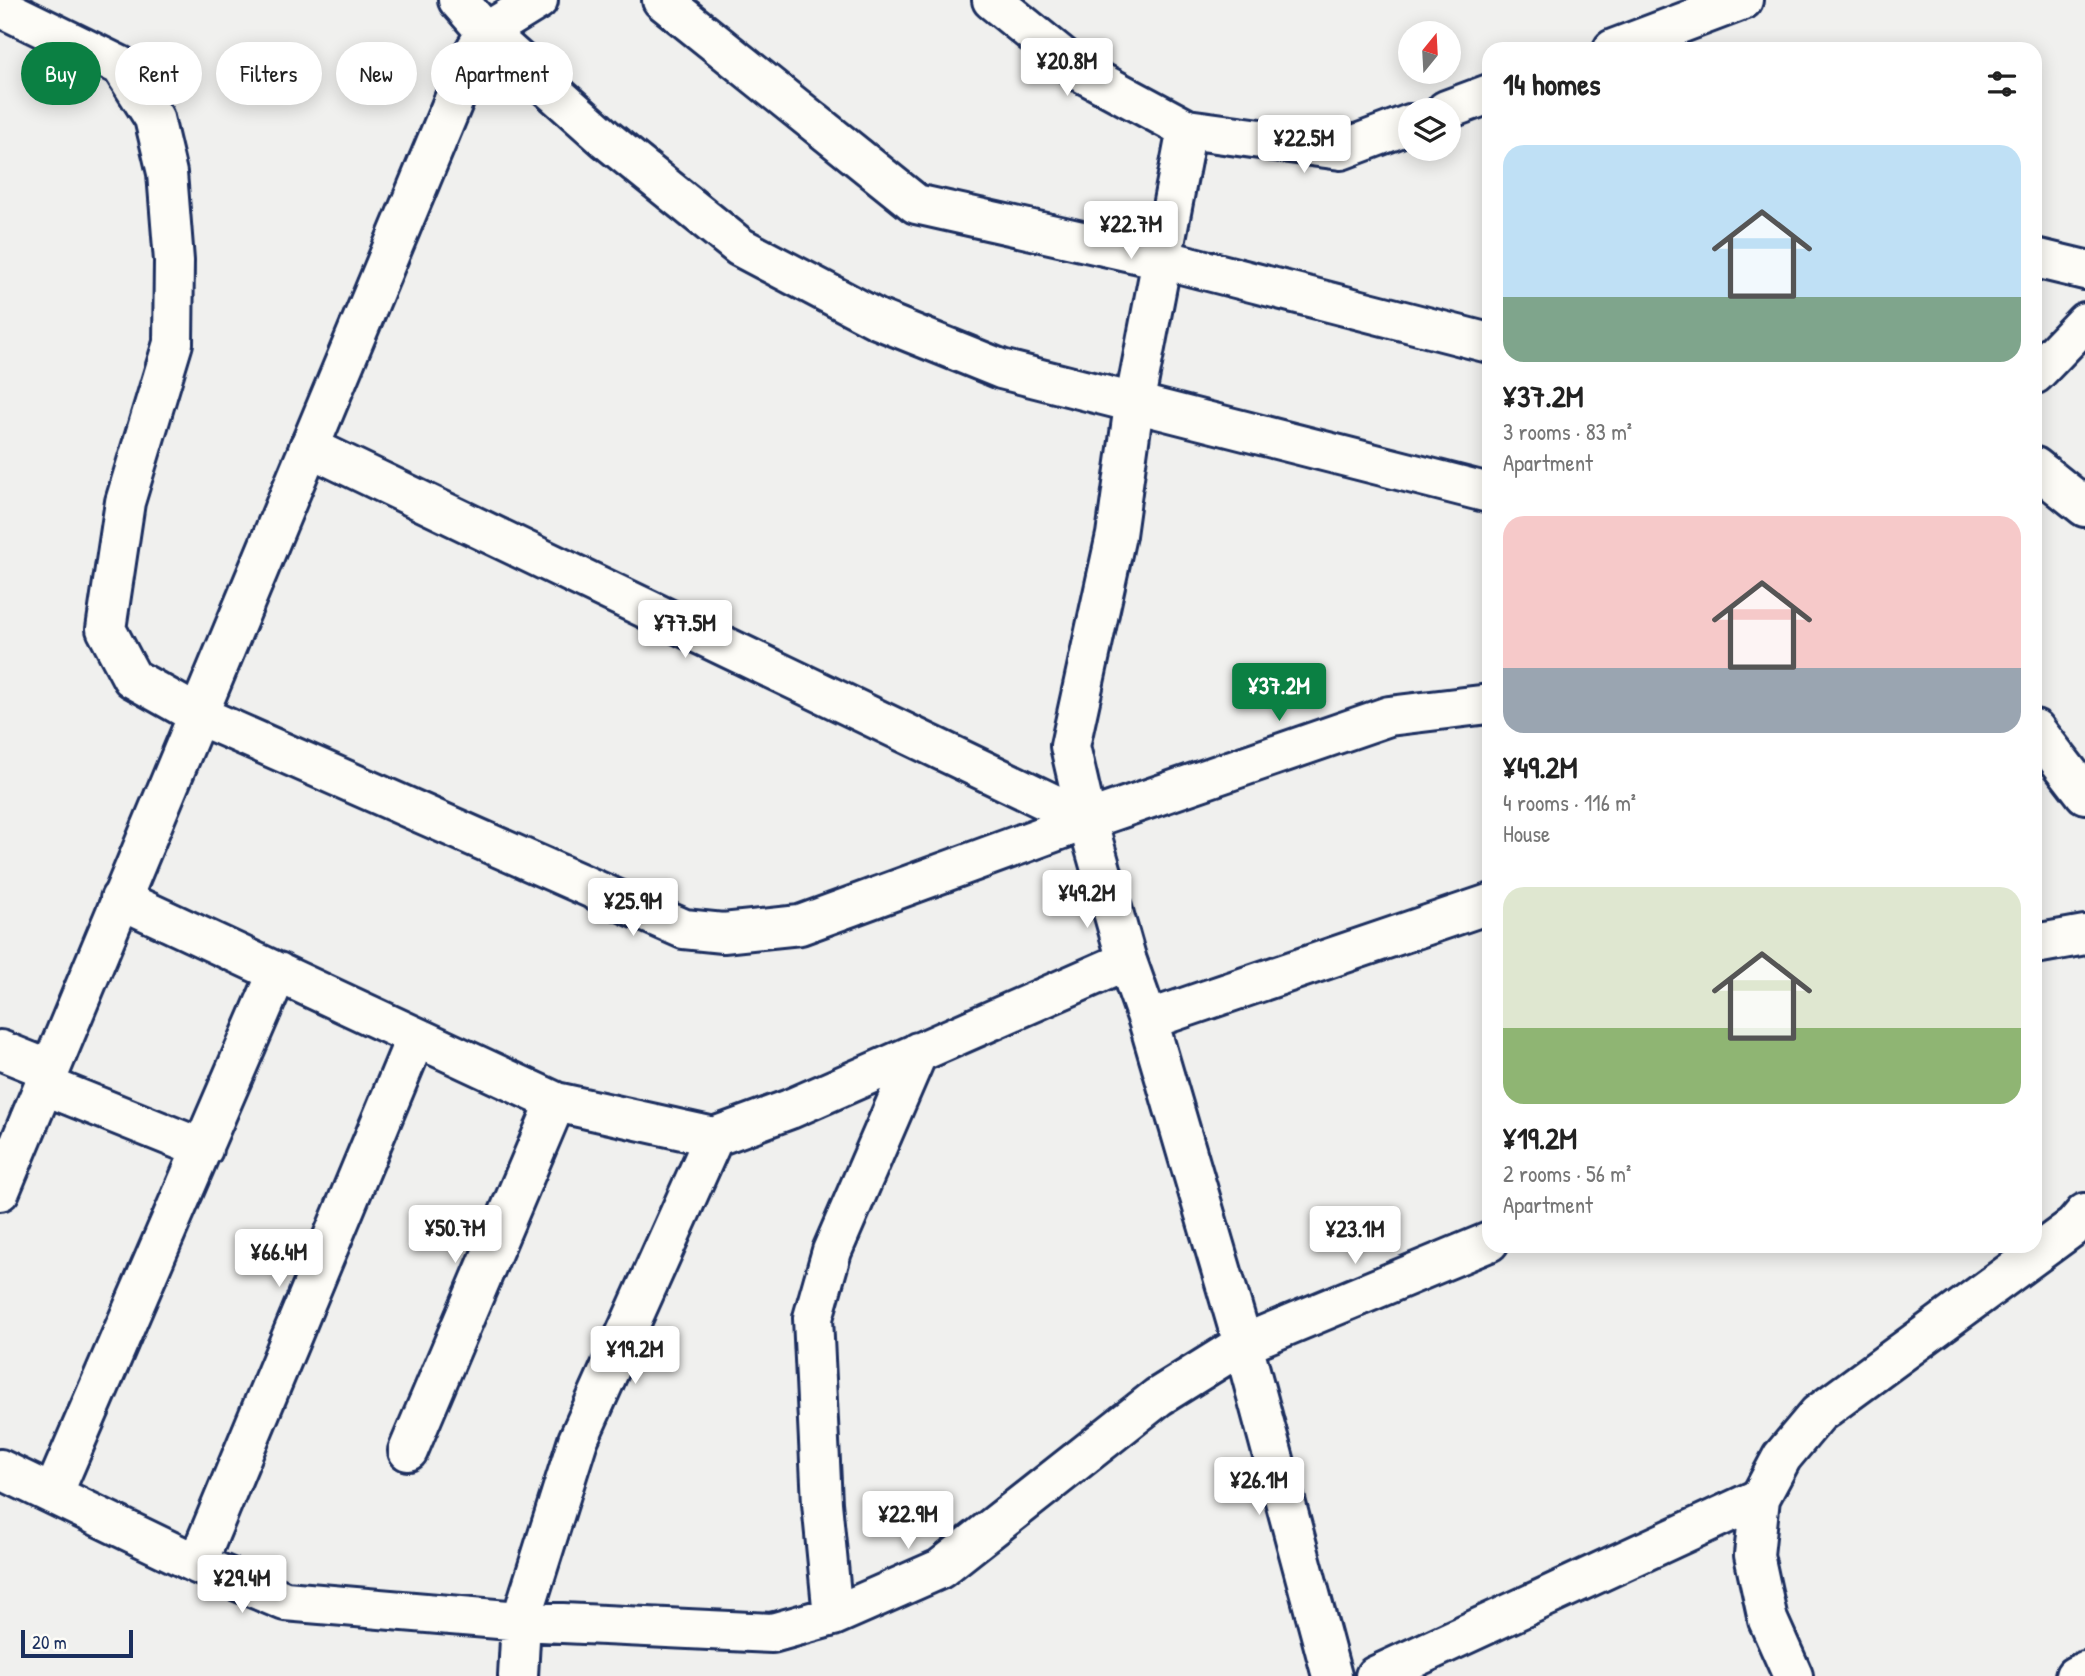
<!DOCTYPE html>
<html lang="en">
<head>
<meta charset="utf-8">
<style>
	body { margin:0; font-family:"Patrick Hand",sans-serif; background:#f2f2f2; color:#222; height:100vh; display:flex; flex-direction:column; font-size:26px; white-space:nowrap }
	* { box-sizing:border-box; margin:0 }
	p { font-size:23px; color:#767676 }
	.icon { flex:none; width:38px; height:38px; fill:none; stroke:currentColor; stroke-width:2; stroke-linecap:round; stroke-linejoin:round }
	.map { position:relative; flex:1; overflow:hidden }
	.side { position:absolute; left:1482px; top:42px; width:560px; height:1211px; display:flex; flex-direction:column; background:#fff; border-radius:21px; box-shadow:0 4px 18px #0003 }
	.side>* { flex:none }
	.hud { position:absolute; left:21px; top:42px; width:665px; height:63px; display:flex; gap:14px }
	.needle { width:46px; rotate:18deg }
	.buttons { position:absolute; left:1398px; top:21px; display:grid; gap:14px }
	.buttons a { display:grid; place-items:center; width:63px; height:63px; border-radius:50%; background:#fff; box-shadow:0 4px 18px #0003; font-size:35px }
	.scale { position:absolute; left:21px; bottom:18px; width:112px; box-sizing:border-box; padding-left:7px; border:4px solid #1b2f5e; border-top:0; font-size:19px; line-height:24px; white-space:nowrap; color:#1b2f5e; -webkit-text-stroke:5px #fdfcf7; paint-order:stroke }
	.price { position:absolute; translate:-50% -60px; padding:0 16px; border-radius:7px; background:#fff; color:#222; font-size:23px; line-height:46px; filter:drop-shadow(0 2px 4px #0008) }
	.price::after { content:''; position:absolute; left:50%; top:42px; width:21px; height:16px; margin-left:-10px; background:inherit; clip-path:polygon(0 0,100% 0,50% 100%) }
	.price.selected { background:#0b8043; color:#fff }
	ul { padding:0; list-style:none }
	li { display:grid; align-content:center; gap:14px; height:371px; padding:0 21px }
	li span { display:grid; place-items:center; height:217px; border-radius:21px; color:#555 }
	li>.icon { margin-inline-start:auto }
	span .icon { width:126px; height:126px; fill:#fffc; stroke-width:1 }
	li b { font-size:30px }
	h2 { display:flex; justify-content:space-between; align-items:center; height:84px; padding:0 21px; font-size:30px }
	.tag { padding:0 24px; border-radius:32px; background:#fff; box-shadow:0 4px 18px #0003; font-size:24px; line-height:63px }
	.tag.selected { background:#0b8043; color:#fff }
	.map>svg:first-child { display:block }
</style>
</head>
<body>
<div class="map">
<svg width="2085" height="1676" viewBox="0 0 2085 1676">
	<rect width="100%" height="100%" fill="#f0f0ee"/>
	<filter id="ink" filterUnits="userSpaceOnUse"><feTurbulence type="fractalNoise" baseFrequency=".0143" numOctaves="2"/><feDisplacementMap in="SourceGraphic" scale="14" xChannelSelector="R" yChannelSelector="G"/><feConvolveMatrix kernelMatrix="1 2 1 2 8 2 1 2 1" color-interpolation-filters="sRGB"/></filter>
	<g filter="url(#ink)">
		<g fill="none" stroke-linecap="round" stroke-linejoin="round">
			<!-- minor casing -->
			<g stroke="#1b2f5e" stroke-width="44">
				<path id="minor" d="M662,0L916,204L1162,259L1489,343
					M992,0L1081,72L1187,129L1341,150L1410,124
					M486,32L538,0
					M1613,49L1743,0
					M1446,110L1489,94
					M1187,129L1134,405L1116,535L1070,746L1087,820L1127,961L1148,1020L1243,1344L1332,1676
					M2035,258L2085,270
					M309,447L1087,820
					M2035,467L2085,507
					M120,899L556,1102L714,1137L790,1109L1127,961
					M2035,944L2085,935
					M1148,1020L1489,904
					M0,1050L50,1070
					M44,1085L203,1149
					M408,1451L556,1102
					M0,1469L197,1564L285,1601L521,1621L772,1633L833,1616L940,1569L1158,1397L1243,1344L1489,1242
					M53,1494L278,972
					M197,1564L416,1037
					M833,1616L822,1503L813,1318L832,1251L918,1052
					M518,1676L521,1621L578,1440L714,1137
					M1375,1676L1760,1498"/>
			</g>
			<!-- tertiary casing -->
			<g stroke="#1b2f5e" stroke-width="44">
				<path id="tertiary" d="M458,0L486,32L606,139L740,247L877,319L1001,369L1489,493
					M0,7L121,66L154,118L167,173L174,261L173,343L125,502L106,629L132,678L198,715L684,929L723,933L800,925L1087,820L1389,716L1489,704
					M2035,374L2085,322
					M2035,729L2085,794
					M0,1191L473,54L486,32
					M1793,1676L1768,1620L1754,1555L1760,1498L1782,1457L1818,1414L2074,1226L2085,1213"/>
			</g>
			<!-- trunk casing -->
			<g stroke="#1b2f5e" stroke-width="44">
				<path id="trunk" d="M2075,1676L2085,1671"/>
			</g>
			<!-- minor -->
			<use href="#minor" stroke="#fdfcf7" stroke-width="38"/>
			<!-- tertiary -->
			<use href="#tertiary" stroke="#fdfcf7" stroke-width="38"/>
			<!-- trunk -->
			<use href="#trunk" stroke="#fdfcf7" stroke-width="38"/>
		</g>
	</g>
</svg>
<div class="buttons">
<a><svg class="needle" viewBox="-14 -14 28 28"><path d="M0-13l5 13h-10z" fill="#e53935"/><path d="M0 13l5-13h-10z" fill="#767676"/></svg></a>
<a><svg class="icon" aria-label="layers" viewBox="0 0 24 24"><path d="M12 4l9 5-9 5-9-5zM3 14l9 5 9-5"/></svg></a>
</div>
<div class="scale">20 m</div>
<b class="price" style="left:1067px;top:98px">¥20.8M</b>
<b class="price" style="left:1304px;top:175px">¥22.5M</b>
<b class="price" style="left:1131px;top:261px">¥22.7M</b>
<b class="price" style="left:685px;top:660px">¥77.5M</b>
<b class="price selected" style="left:1279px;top:723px">¥37.2M</b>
<b class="price" style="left:1087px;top:930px">¥49.2M</b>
<b class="price" style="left:633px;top:938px">¥25.9M</b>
<b class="price" style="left:455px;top:1265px">¥50.7M</b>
<b class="price" style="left:1355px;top:1266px">¥23.1M</b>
<b class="price" style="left:279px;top:1289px">¥66.4M</b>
<b class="price" style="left:635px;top:1386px">¥19.2M</b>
<b class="price" style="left:1259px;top:1517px">¥26.1M</b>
<b class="price" style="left:908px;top:1551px">¥22.9M</b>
<b class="price" style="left:242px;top:1615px">¥29.4M</b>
<div class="hud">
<a class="tag selected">Buy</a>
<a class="tag">Rent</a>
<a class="tag">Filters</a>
<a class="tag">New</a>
<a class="tag">Apartment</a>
</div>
<section class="side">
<h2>14 homes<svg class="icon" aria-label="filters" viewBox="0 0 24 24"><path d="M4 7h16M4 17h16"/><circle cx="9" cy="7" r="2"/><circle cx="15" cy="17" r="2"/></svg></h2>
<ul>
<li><span style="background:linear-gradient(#bfe0f5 70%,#7fa58c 0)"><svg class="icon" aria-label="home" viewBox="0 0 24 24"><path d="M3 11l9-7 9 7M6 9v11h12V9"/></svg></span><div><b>¥37.2M</b><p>3 rooms · 83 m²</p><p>Apartment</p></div></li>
<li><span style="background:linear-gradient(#f6c9c9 70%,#9aa5b1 0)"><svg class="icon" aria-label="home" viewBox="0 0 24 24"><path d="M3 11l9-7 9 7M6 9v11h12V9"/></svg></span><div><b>¥49.2M</b><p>4 rooms · 116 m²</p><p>House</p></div></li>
<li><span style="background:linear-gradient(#dfe7d0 65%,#8fb573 0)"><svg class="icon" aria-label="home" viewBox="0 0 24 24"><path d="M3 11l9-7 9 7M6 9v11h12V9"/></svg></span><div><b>¥19.2M</b><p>2 rooms · 56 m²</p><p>Apartment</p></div></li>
</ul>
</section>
</div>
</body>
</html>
